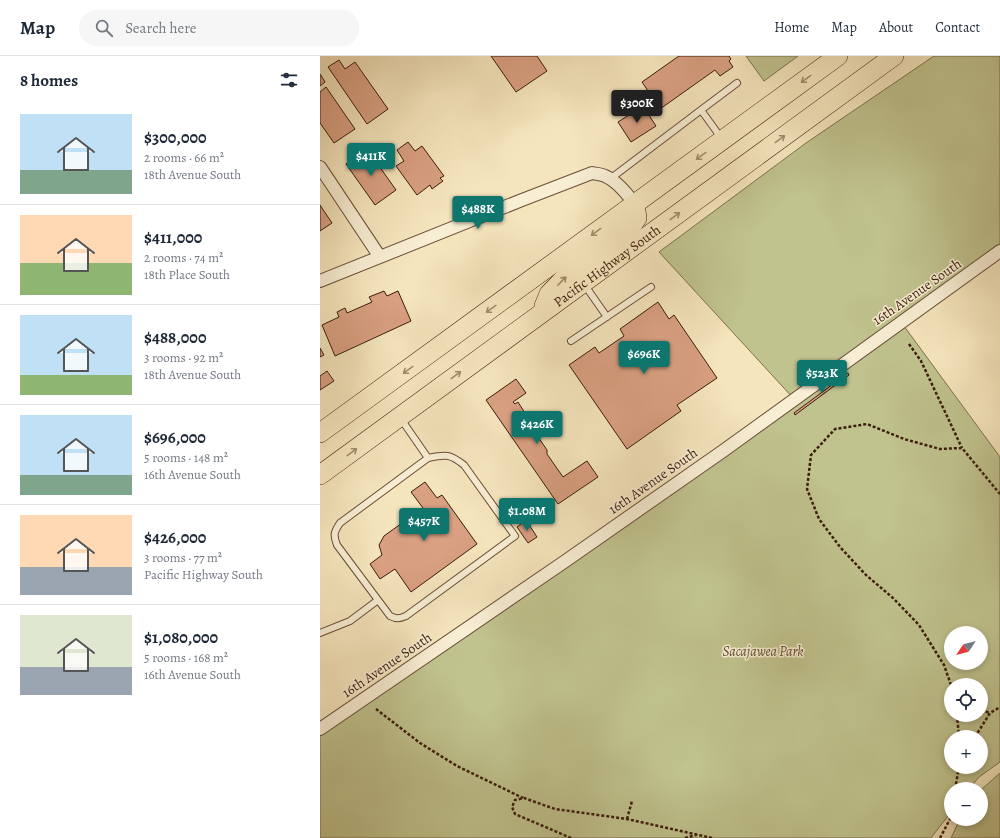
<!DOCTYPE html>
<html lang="en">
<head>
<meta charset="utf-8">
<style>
	body { margin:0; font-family:Alegreya,serif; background:#f6f6f7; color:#1f2937; height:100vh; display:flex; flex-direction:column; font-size:15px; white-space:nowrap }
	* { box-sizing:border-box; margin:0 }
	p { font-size:13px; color:#747a83 }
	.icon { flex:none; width:22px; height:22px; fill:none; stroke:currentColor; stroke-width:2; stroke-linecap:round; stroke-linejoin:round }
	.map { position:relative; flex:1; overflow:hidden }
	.sheet { display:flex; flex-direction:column; background:#fff; width:320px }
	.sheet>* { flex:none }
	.needle { width:26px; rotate:235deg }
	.tools { position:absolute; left:624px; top:570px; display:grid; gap:8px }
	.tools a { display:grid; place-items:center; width:44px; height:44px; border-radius:50%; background:#fff; box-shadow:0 2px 6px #0003; font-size:20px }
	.price { position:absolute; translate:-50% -34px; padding:0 9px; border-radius:4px; background:#0f766e; color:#fff; font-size:13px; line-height:26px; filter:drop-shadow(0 1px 2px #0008) }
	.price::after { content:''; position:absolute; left:50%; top:24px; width:12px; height:9px; margin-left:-6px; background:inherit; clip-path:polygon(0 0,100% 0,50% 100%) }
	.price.on { background:#222; color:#fff }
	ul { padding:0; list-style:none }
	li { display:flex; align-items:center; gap:12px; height:100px; padding:0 20px }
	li+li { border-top:1px solid #e0e1e3 }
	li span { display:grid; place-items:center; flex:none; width:112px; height:80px; border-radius:0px; color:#555 }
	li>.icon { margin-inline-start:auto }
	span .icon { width:48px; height:48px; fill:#fffc; stroke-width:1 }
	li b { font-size:17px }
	h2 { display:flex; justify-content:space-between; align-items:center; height:48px; padding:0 20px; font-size:17px }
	header { display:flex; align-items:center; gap:24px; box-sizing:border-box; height:56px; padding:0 20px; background:#fff; border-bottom:1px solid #e0e1e3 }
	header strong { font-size:19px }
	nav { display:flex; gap:22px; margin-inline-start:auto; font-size:14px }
	.search { width:280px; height:36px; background:#f6f6f7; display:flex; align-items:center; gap:10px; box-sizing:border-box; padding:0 14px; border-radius:22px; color:#747a83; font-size:15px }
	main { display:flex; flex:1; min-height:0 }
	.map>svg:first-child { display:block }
</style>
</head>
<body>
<header>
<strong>Map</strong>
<div class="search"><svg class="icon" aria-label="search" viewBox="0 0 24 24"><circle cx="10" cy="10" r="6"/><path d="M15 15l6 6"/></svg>Search here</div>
<nav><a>Home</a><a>Map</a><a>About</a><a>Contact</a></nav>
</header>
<main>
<section class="sheet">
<h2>8 homes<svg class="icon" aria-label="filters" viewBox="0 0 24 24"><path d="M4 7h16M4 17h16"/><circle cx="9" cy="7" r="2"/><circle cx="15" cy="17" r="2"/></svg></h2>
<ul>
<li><span style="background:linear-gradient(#bfe0f5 70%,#7fa58c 0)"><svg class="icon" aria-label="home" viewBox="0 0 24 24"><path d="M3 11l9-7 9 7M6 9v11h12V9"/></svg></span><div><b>$300,000</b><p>2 rooms · 66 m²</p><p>18th Avenue South</p></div></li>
<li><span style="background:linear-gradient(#ffd9b3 60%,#8fb573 0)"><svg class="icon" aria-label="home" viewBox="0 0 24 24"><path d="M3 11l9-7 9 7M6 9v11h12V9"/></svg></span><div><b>$411,000</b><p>2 rooms · 74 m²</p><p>18th Place South</p></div></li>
<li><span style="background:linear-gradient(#bfe0f5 75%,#8fb573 0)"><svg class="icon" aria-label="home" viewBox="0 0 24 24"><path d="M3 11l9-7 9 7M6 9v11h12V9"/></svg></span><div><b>$488,000</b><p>3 rooms · 92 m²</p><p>18th Avenue South</p></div></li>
<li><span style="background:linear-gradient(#bfe0f5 75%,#7fa58c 0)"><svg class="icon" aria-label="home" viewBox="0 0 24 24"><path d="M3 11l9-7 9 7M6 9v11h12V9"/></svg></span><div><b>$696,000</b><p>5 rooms · 148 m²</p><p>16th Avenue South</p></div></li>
<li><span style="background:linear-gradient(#ffd9b3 65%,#9aa5b1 0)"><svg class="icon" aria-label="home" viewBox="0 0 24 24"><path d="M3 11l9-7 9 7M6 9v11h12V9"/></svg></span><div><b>$426,000</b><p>3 rooms · 77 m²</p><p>Pacific Highway South</p></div></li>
<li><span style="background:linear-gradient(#dfe7d0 65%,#9aa5b1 0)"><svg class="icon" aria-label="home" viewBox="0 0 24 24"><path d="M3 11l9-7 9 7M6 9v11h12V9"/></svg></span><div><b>$1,080,000</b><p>5 rooms · 168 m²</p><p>16th Avenue South</p></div></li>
</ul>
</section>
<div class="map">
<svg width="680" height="782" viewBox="0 0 680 782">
	<rect width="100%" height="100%" fill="#f5e5bd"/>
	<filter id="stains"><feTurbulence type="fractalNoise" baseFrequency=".005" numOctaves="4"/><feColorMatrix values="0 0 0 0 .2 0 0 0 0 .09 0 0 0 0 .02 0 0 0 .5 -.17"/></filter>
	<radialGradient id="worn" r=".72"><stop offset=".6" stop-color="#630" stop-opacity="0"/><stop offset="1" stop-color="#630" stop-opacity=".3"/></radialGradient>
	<!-- green -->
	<path fill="#c0c38e" stroke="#7e704d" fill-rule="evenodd" d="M426,0H478L444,25Z
		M614,0H680V196L581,266L680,401V706L659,721L649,733H631V756L611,782H0V673L474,343L339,196L486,87ZM631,577H661V607H631ZM631,629H661V659H631ZM631,681H661V711H631Z
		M680,717V782H631L640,763H661V734Z"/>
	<!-- building -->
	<path fill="#d9a082" stroke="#3b1c0c" d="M171,0H217L227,15L196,36Z
		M359,0H409L411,3L409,5L413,11L400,20L395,14L340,53L322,26Z
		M19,4L25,13L35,6L68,53L47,68L8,11Z
		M0,18L5,26L0,30Z
		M6,31L35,73L14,87L0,67V36Z
		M323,50L336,70L311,86L298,66Z
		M88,86L95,95L102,90L124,120L120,122L123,125L112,133L110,129L97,139L76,110L84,105L77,94Z
		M47,93L76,134L55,149L26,108Z
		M0,149L12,167L0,175Z
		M64,235L67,240L78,235L91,265L15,300L2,269L19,261L17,256L25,252L27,257L52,246L49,241Z
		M338,246L349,263L354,259L397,322L357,349L361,355L307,393L249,309L275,291L279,297L304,280L300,273Z
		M0,292L4,299L0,301Z
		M7,315L14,325L0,334V320Z
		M528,317L529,319L475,359L474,357Z
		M196,323L206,337L193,346L195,348L198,346L205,357L203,359L227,394V398L243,421L267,405L278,421L238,448L166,344Z
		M105,426L117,442L122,439L157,488L91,536L75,513L60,523L50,508L62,499L59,489L64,480L103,452L91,436Z
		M206,464L217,481L208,487L197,471Z"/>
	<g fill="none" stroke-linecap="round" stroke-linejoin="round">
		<!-- lane casing -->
		<g stroke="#6a4e38" stroke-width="8">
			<path id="lane" d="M381,54L417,27
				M290,123L381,54L402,83
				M264,228L287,261
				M251,285L331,231
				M81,363L108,402L20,467C14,476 13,479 17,489L70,560C76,563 79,563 86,560L195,480L144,409C130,398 126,398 108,402
				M0,577L30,565L58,544"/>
		</g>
		<!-- street casing -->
		<g stroke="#6a4e38" stroke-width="14">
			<path id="street" d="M0,111L60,201
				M0,225L202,144L272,117C276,118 281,118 285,120C297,125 307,138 315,148
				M0,673L244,506L403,395L680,195"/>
		</g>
		<!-- primary casing -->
		<g stroke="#3b1c0c" stroke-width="20">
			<g id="primary">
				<path d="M224,250L229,238L252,214L311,171L317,162L315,148"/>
				<path d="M0,377L518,0"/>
				<path id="s1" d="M0,419L574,0"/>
			</g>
		</g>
		<!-- path -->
		<path stroke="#3b1c0c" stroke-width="2.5" stroke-dasharray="3 2" stroke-linecap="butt" d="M589,288L601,305L642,392
			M631,629L624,609L599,569L573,542L546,519L520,491L499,463L487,433L491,399L515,373L547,368L584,383L620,393L642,392L680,438
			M56,653L100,687L137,710L203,742
			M661,654L670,657
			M637,659L639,681
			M655,681L670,657L680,651
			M635,733L639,711
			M307,763L312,745
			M251,782L195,758L192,751L195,744L204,742L235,753L307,763L392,782
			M365,782L376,779
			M620,782L630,763L631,755"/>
		<!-- lane -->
		<use href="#lane" stroke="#f8eed4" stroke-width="6"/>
		<!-- street -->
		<use href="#street" stroke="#f8eed4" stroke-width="12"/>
		<!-- primary -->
		<use href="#primary" stroke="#f5e5bd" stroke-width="19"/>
	</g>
	<!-- one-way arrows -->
	<defs><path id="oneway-shaft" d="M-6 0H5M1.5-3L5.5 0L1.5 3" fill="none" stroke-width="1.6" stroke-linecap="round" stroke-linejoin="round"/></defs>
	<g stroke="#a18b6d">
		<use href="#oneway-shaft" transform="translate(486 23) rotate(144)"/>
		<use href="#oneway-shaft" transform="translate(460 83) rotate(-36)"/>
		<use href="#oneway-shaft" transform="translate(381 100) rotate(144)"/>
		<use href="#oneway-shaft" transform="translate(355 160) rotate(-36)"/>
		<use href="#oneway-shaft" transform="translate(276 176) rotate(144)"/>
		<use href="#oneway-shaft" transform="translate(242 225) rotate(-46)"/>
		<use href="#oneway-shaft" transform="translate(171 253) rotate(144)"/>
		<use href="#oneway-shaft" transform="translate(88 314) rotate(144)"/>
		<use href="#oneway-shaft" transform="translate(136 319) rotate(-36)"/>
		<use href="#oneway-shaft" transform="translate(32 396) rotate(-36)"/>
	</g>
	<g text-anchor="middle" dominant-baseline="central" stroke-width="3" stroke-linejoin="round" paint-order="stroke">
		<!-- street labels -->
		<g font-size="14" fill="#3b1c0c" stroke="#f8eed4">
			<text stroke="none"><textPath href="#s1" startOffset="355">Pacific Highway South</textPath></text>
			<text transform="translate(597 236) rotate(-35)">16th Avenue South</text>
			<text transform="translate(333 425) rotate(-35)">16th Avenue South</text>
			<text transform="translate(67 609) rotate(-34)">16th Avenue South</text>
		</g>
		<!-- park labels -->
		<g font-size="14" font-style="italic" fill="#634e33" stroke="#f8eed4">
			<text x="443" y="595">Sacajawea Park</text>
		</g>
	</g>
	<rect width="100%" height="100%" filter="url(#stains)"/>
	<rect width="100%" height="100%" fill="url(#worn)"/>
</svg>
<div class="tools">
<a><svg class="needle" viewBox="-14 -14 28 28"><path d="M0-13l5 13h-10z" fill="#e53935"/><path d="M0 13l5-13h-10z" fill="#747a83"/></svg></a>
<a><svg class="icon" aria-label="locate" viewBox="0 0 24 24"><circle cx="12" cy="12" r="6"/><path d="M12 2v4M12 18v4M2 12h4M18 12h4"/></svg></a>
<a>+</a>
<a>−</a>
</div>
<b class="price on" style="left:317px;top:68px">$300K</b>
<b class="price" style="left:51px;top:121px">$411K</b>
<b class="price" style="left:158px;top:174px">$488K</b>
<b class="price" style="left:324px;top:319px">$696K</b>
<b class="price" style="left:502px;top:338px">$523K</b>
<b class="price" style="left:217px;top:389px">$426K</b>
<b class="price" style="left:207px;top:476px">$1.08M</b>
<b class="price" style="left:104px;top:486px">$457K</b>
</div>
</main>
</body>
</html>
